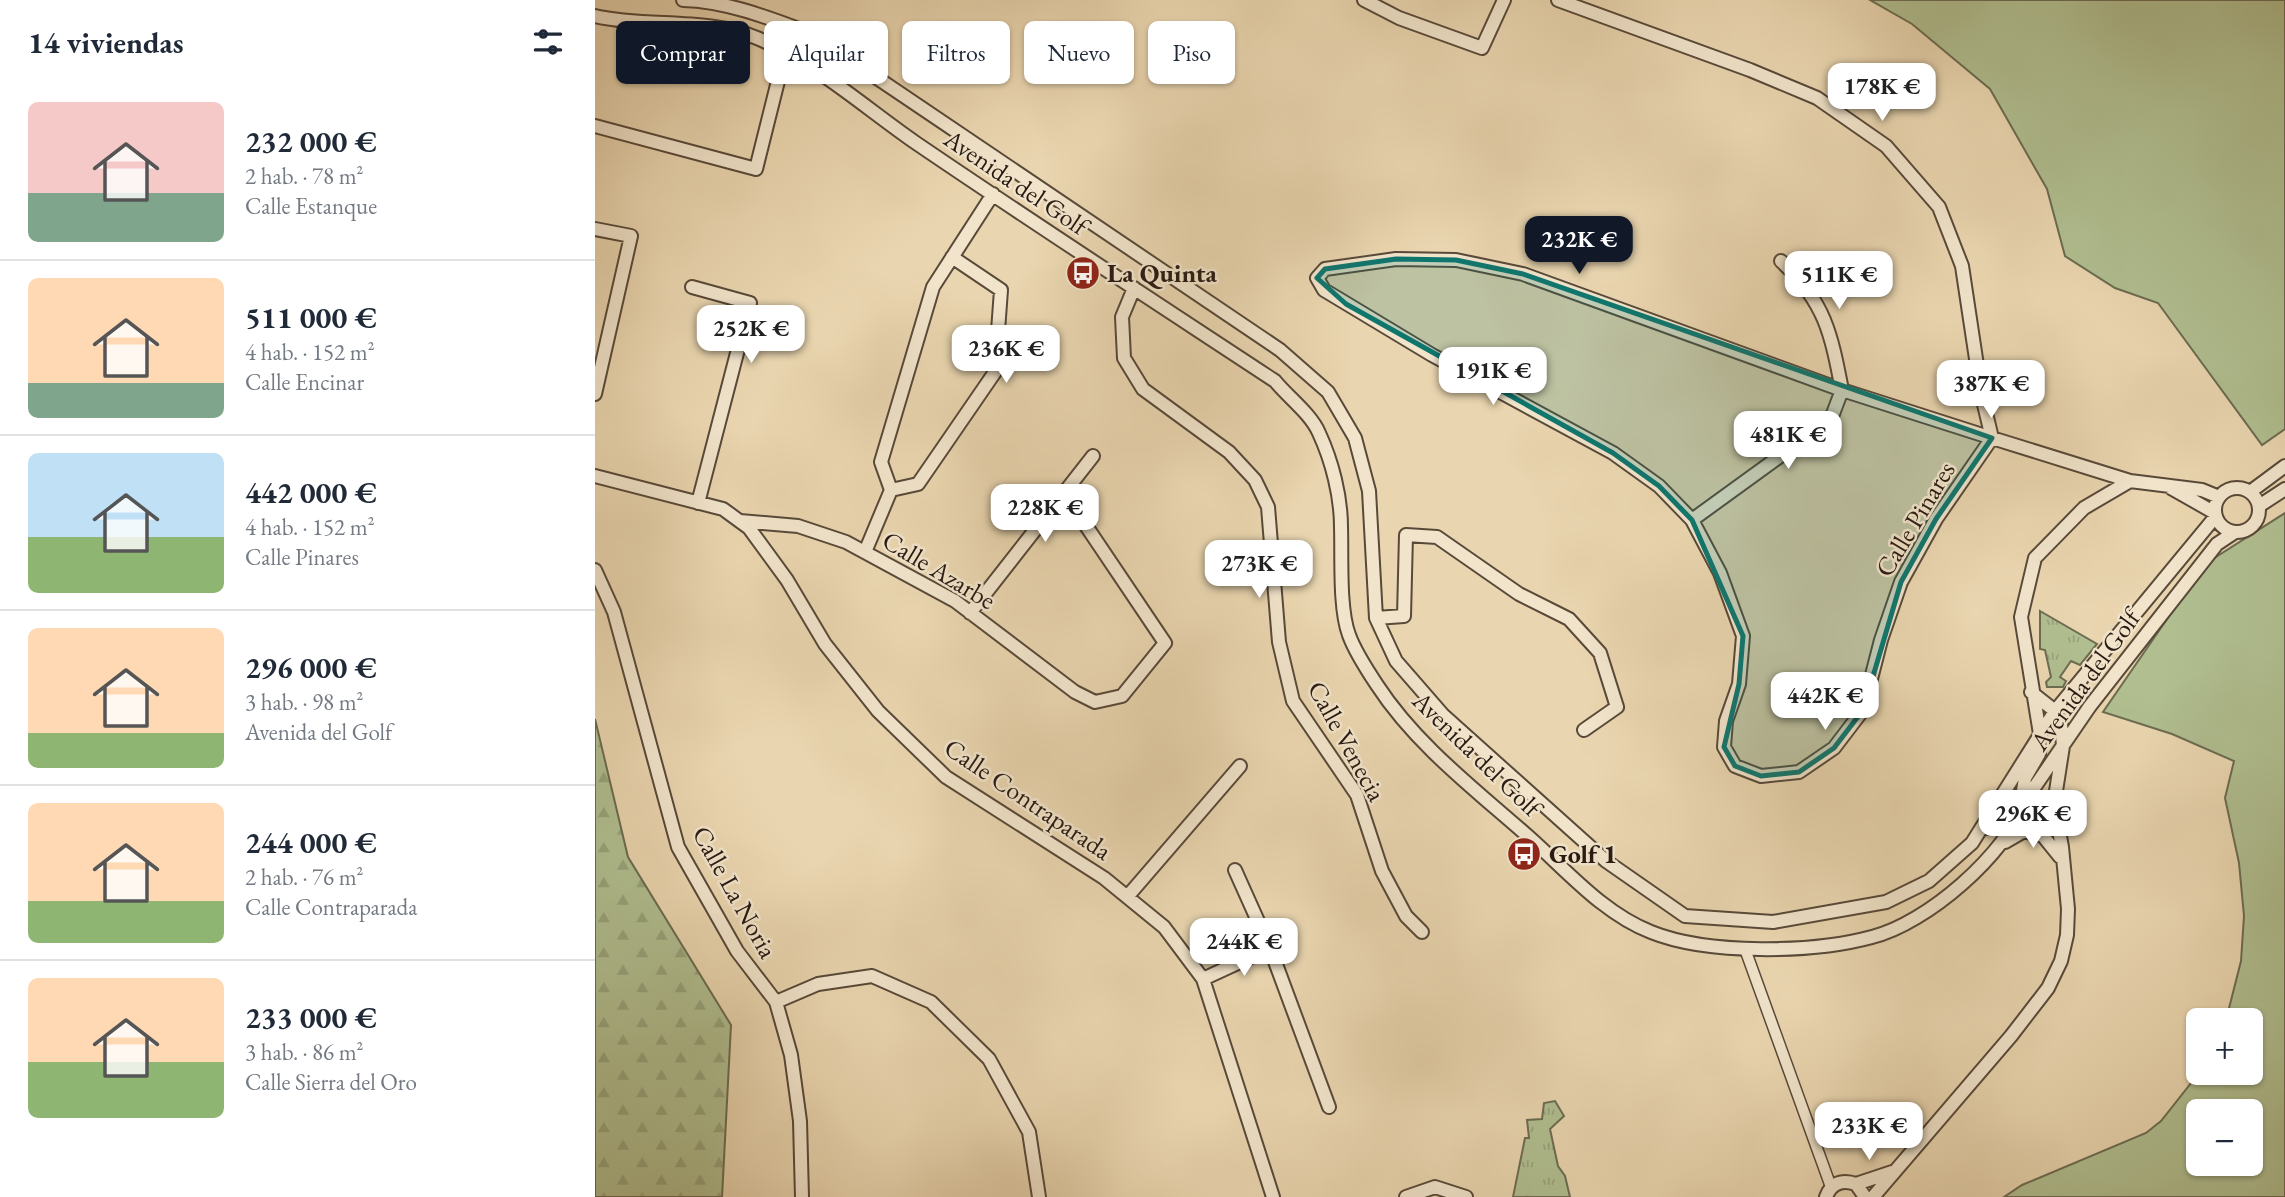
<!DOCTYPE html>
<html lang="es">
<head>
<meta charset="utf-8">
<style>
	body { margin:0; font-family:"EB Garamond",serif; background:#f6f6f7; color:#1f2937; height:100vh; display:flex; flex-direction:column; font-size:26px; white-space:nowrap }
	* { box-sizing:border-box; margin:0 }
	p { font-size:23px; color:#747a83 }
	.icon { flex:none; width:38px; height:38px; fill:none; stroke:currentColor; stroke-width:2; stroke-linecap:round; stroke-linejoin:round }
	.map { position:relative; flex:1; overflow:hidden }
	.sheet { display:flex; flex-direction:column; background:#fff; width:595px }
	.sheet>* { flex:none }
	.guide { position:absolute; left:21px; top:21px; width:665px; height:63px; display:flex; gap:14px }
	.controls { position:absolute; left:1591px; top:1008px; display:grid; gap:14px }
	.controls a { display:grid; place-items:center; width:77px; height:77px; border-radius:10px; background:#fff; box-shadow:0 2px 5px #0004; font-size:35px }
	.price { position:absolute; translate:-50% -60px; padding:0 16px; border-radius:14px; background:#fff; color:#222; font-size:23px; line-height:46px; filter:drop-shadow(0 2px 4px #0008) }
	.price::after { content:''; position:absolute; left:50%; top:42px; width:21px; height:16px; margin-left:-10px; background:inherit; clip-path:polygon(0 0,100% 0,50% 100%) }
	.price.selected { background:#111827; color:#fff }
	ul { padding:0; list-style:none }
	li { display:flex; align-items:center; gap:21px; height:175px; padding:0 28px }
	li+li { border-top:2px solid #e0e1e3 }
	li span { display:grid; place-items:center; flex:none; width:196px; height:140px; border-radius:10px; color:#555 }
	li>.icon { margin-inline-start:auto }
	span .icon { width:84px; height:84px; fill:#fffc; stroke-width:1 }
	li b { font-size:30px }
	h2 { display:flex; justify-content:space-between; align-items:center; height:84px; padding:0 28px; font-size:30px }
	.chip { padding:0 24px; border-radius:10px; background:#fff; box-shadow:0 2px 5px #0004; font-size:24px; line-height:63px }
	.chip.selected { background:#111827; color:#fff }
	main { display:flex; flex:1; min-height:0 }
	.map>svg:first-child { display:block }
</style>
</head>
<body>
<main>
<section class="sheet">
<h2>14 viviendas<svg class="icon" aria-label="filters" viewBox="0 0 24 24"><path d="M4 7h16M4 17h16"/><circle cx="9" cy="7" r="2"/><circle cx="15" cy="17" r="2"/></svg></h2>
<ul>
<li><span style="background:linear-gradient(#f6c9c9 65%,#7fa58c 0)"><svg class="icon" aria-label="home" viewBox="0 0 24 24"><path d="M3 11l9-7 9 7M6 9v11h12V9"/></svg></span><div><b>232 000 €</b><p>2 hab. · 78 m²</p><p>Calle Estanque</p></div></li>
<li><span style="background:linear-gradient(#ffd9b3 75%,#7fa58c 0)"><svg class="icon" aria-label="home" viewBox="0 0 24 24"><path d="M3 11l9-7 9 7M6 9v11h12V9"/></svg></span><div><b>511 000 €</b><p>4 hab. · 152 m²</p><p>Calle Encinar</p></div></li>
<li><span style="background:linear-gradient(#bfe0f5 60%,#8fb573 0)"><svg class="icon" aria-label="home" viewBox="0 0 24 24"><path d="M3 11l9-7 9 7M6 9v11h12V9"/></svg></span><div><b>442 000 €</b><p>4 hab. · 152 m²</p><p>Calle Pinares</p></div></li>
<li><span style="background:linear-gradient(#ffd9b3 75%,#8fb573 0)"><svg class="icon" aria-label="home" viewBox="0 0 24 24"><path d="M3 11l9-7 9 7M6 9v11h12V9"/></svg></span><div><b>296 000 €</b><p>3 hab. · 98 m²</p><p>Avenida del Golf</p></div></li>
<li><span style="background:linear-gradient(#ffd9b3 70%,#8fb573 0)"><svg class="icon" aria-label="home" viewBox="0 0 24 24"><path d="M3 11l9-7 9 7M6 9v11h12V9"/></svg></span><div><b>244 000 €</b><p>2 hab. · 76 m²</p><p>Calle Contraparada</p></div></li>
<li><span style="background:linear-gradient(#ffd9b3 60%,#8fb573 0)"><svg class="icon" aria-label="home" viewBox="0 0 24 24"><path d="M3 11l9-7 9 7M6 9v11h12V9"/></svg></span><div><b>233 000 €</b><p>3 hab. · 86 m²</p><p>Calle Sierra del Oro</p></div></li>
</ul>
</section>
<div class="map">
<svg width="1690" height="1197" viewBox="0 0 1690 1197">
	<defs>
		<pattern id="forest-firs" width="22" height="20" patternUnits="userSpaceOnUse" patternTransform="scale(1.75)"><rect width="22" height="20" fill="#b0be90"/><path d="M5 1l3.5 6h-7zM16 11l3.5 6h-7z" fill="#97a37b"/></pattern>
		<pattern id="park-tufts" width="24" height="20" patternUnits="userSpaceOnUse" patternTransform="scale(1.75)"><rect width="24" height="20" fill="#b0be90"/><path d="M3 7l-1-3M5 7V3M7 7l1-3M15 17l-1-3M17 17v-4M19 17l1-3" fill="none" stroke="#97a37b"/></pattern>
	</defs>
	<rect width="100%" height="100%" fill="#e9d5af"/>
	<filter id="stains"><feTurbulence type="fractalNoise" baseFrequency=".00286" numOctaves="4"/><feColorMatrix values="0 0 0 0 .2 0 0 0 0 .09 0 0 0 0 .02 0 0 0 .5 -.17"/></filter>
	<radialGradient id="worn" r=".72"><stop offset=".6" stop-color="#630" stop-opacity="0"/><stop offset="1" stop-color="#630" stop-opacity=".3"/></radialGradient>
	<!-- grass -->
	<path fill="#b0be90" stroke="#6c6c51" stroke-width="2" fill-rule="evenodd" d="M1275,0H1690V429L1667,445L1563,303L1520,288L1470,256L1452,189L1395,89L1317,24Z
		M1690,513V1197H1409L1427,1185L1551,1133L1566,1121L1604,1073H1656V1020H1631L1646,961L1649,916L1644,863L1630,798L1639,761L1577,734L1508,712L1610,564ZM1603,1111H1656V1164H1603Z"/>
	<!-- forest -->
	<path fill="url(#forest-firs)" stroke="#6c6c51" stroke-width="2" d="M0,719L33,857L136,1025L127,1197H0Z"/>
	<!-- park -->
	<path fill="url(#park-tufts)" stroke="#6c6c51" stroke-width="2" d="M1445,611L1502,644L1485,665L1476,661L1465,677L1471,681L1468,687H1452L1451,682L1456,677L1450,650L1445,649Z
		M960,1101L969,1116L955,1129L963,1166L970,1176L975,1197H918L930,1138H934L932,1120L947,1119L949,1103Z"/>
	<g fill="none" stroke-linecap="round" stroke-linejoin="round">
		<!-- pedestrian casing -->
		<g stroke="#584939" stroke-width="13">
			<path id="pedestrian" d="M1150,949L1236,1187"/>
		</g>
		<!-- minor casing -->
		<g stroke="#584939" stroke-width="16">
			<path id="minor" d="M88,0C132,1 177,19 217,34L685,350L733,392L760,438L774,491L781,618L801,661L848,715L1011,861L1090,916L1178,922L1291,902L1334,881L1377,843L1460,711L1621,516
				M769,0L804,18L887,48L909,0
				M963,0L1155,70L1222,98L1291,146L1344,207L1367,266L1386,392L1397,438L1341,519L1306,582L1286,640L1268,710L1239,748L1204,772L1166,776L1140,766L1129,747L1131,721L1144,684L1148,636L1125,573L1097,520L1064,486L1018,453L837,355L729,290L722,278L730,269L801,259L861,260L928,274L1247,390L1397,438L1535,481L1607,490L1624,497
				M0,16C53,28 111,17 162,38C221,63 269,107 321,143C440,224 560,302 680,381C693,397 716,414 724,433C737,461 746,496 746,527C747,556 744,609 754,635C760,652 772,670 782,685C821,745 882,791 935,838C972,871 1009,914 1056,932C1113,955 1218,953 1277,937C1331,924 1412,854 1430,801L1495,706L1622,544L1640,532
				M0,126L161,169L190,53
				M0,229L36,236L0,394
				M1186,261C1230,302 1236,333 1247,390
				M97,287L155,303L103,503
				M539,288L527,317L529,358L548,389L634,452L660,480L673,507L684,642L698,701L762,795L787,871L811,916L827,932
				M0,476L128,509L154,528L192,580L230,644L283,711L351,777L509,878L569,927L608,979L678,1197
				M1576,488L1620,513
				M1620 510a22 22 0 1 1 44 0a22 22 0 1 1-44 0Z
				M296,490L323,484L400,372L406,290L357,257
				M1655,492L1690,466
				M1664,506L1690,489
				M1097,520L1236,419L1247,390
				M145,521L203,526L251,542L360,601L480,692L500,702L527,696L570,643L469,493
				M270,552L296,490L286,462L338,287L398,194
				M0,570L19,612L83,847L142,951L181,1002L196,1055L205,1121L207,1197
				M375,613L498,456
				M781,618L809,616L811,535L842,537L924,594L974,619L1005,653L1022,707L989,730
				M1392,828L1418,804L1430,801L1452,814L1461,828
				M1448,836L1428,791L1430,778L1444,754L1445,734L1426,617L1440,558L1489,508L1535,481
				M1410,842L1429,831L1448,836L1465,857
				M640,870L675,948L734,1107
				M532,897L645,766
				M608,979L675,948
				M181,1002L223,984L277,976L336,1002L394,1059L434,1132L444,1197
				M1261,1184L1297,1172
				M811,1197L840,1187L871,1197
				M1231,1197C1236,1183 1247,1179 1261,1184L1270,1197
				M1278,1197L1416,1036L1453,988L1466,961L1472,935L1473,909L1467,847L1459,804L1468,746L1466,724L1460,711L1436,692"/>
		</g>
		<!-- pedestrian -->
		<use href="#pedestrian" stroke="#f1e4cb" stroke-width="10"/>
		<!-- minor -->
		<use href="#minor" stroke="#f1e4cb" stroke-width="12"/>
	</g>
	<!-- marked area -->
	<path fill="#0f766e" fill-opacity="0.2" stroke="#0f766e" stroke-width="5" stroke-linejoin="round" d="M801,259L861,260L928,274L1397,438L1341,519L1306,582L1268,710L1239,748L1204,772L1166,776L1140,766L1129,747L1144,684L1148,636L1097,520L1064,486L1018,453L751,304L722,278L730,269Z"/>
	<!-- icons -->
	<defs>
		<g id="bus-disc" transform="scale(1.75)"><circle r="9.5" fill="#8f2418" stroke="#f1e4cb"/><path d="M-5-6H5V4H4V6H2V4H-2V6H-4V4H-5ZM-3.5-4V0h7V-4ZM-3.5 1.2v1.5H-2V1.2ZM2 1.2v1.5H3.5V1.2Z" fill="#fff"/></g>
	</defs>
	<g fill-rule="evenodd">
		<use href="#bus-disc" x="488" y="273"/>
		<use href="#bus-disc" x="929" y="854"/>
	</g>
	<g text-anchor="middle" dominant-baseline="central" stroke-width="5" stroke-linejoin="round" paint-order="stroke">
		<!-- street labels -->
		<g font-size="26" fill="#281a12" stroke="#f1e4cb">
			<text transform="translate(421 182) rotate(34)">Avenida del Golf</text>
			<text transform="translate(1320 519) rotate(-59)">Calle Pinares</text>
			<text transform="translate(344 570) rotate(31)">Calle Azarbe</text>
			<text transform="translate(1490 680) rotate(-54)">Avenida del Golf</text>
			<text transform="translate(752 741) rotate(61)">Calle Venecia</text>
			<text transform="translate(882 754) rotate(44)">Avenida del Golf</text>
			<text transform="translate(433 799) rotate(34)">Calle Contraparada</text>
			<text transform="translate(140 892) rotate(61)">Calle La Noria</text>
		</g>
		<!-- poi labels -->
		<g font-size="26" font-weight="bold" fill="#281a12" stroke="#f1e4cb" text-anchor="start">
			<text x="512" y="273">La Quinta</text>
			<text x="954" y="854">Golf 1</text>
		</g>
	</g>
	<rect width="100%" height="100%" filter="url(#stains)"/>
	<rect width="100%" height="100%" fill="url(#worn)"/>
</svg>
<div class="controls">
<a>+</a>
<a>−</a>
</div>
<b class="price" style="left:1287px;top:123px">178K €</b>
<b class="price selected" style="left:984px;top:276px">232K €</b>
<b class="price" style="left:1244px;top:311px">511K €</b>
<b class="price" style="left:156px;top:365px">252K €</b>
<b class="price" style="left:411px;top:385px">236K €</b>
<b class="price" style="left:898px;top:407px">191K €</b>
<b class="price" style="left:1396px;top:420px">387K €</b>
<b class="price" style="left:1193px;top:471px">481K €</b>
<b class="price" style="left:450px;top:544px">228K €</b>
<b class="price" style="left:664px;top:600px">273K €</b>
<b class="price" style="left:1230px;top:732px">442K €</b>
<b class="price" style="left:1438px;top:850px">296K €</b>
<b class="price" style="left:649px;top:978px">244K €</b>
<b class="price" style="left:1274px;top:1162px">233K €</b>
<div class="guide">
<a class="chip selected">Comprar</a>
<a class="chip">Alquilar</a>
<a class="chip">Filtros</a>
<a class="chip">Nuevo</a>
<a class="chip">Piso</a>
</div>
</div>
</main>
</body>
</html>
